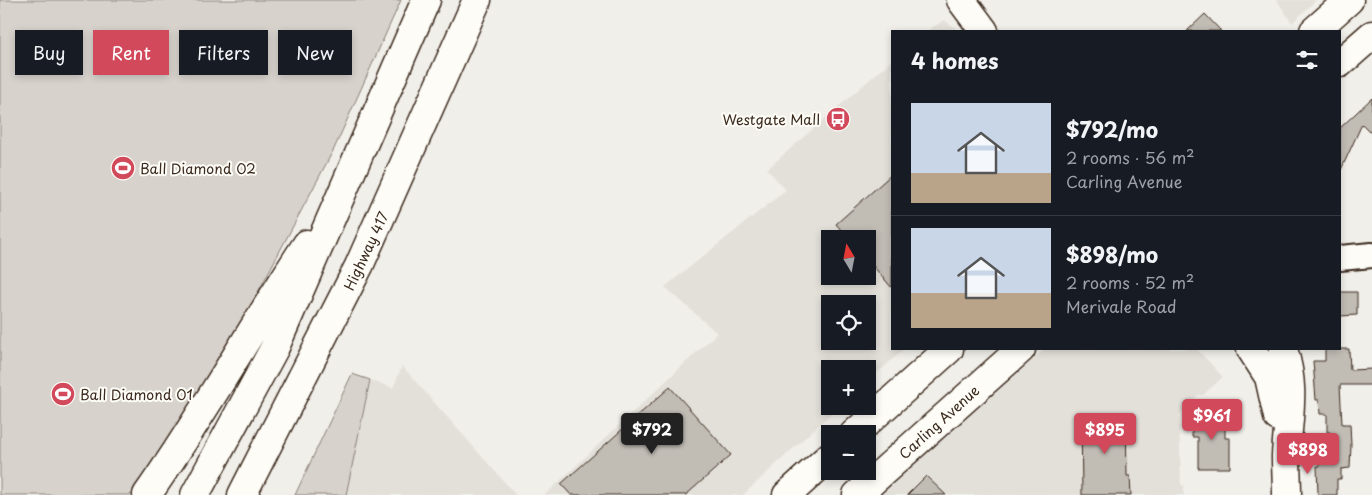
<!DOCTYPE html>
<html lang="en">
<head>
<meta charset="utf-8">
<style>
	body { margin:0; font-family:"Playpen Sans",sans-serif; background:#20242c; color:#f1f3f6; height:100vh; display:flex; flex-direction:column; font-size:19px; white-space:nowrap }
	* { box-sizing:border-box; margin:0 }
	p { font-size:16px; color:#9ea1a6 }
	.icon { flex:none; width:28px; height:28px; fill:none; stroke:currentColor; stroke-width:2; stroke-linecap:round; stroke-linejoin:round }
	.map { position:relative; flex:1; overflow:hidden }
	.panel { position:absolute; left:891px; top:30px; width:450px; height:320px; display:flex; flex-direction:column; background:#171b24; border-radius:0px; box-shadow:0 2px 8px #0003 }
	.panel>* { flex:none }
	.top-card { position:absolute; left:15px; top:30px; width:475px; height:45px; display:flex; gap:10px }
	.needle { width:32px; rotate:350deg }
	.fabs { position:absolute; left:821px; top:230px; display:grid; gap:10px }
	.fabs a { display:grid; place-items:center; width:55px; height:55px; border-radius:0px; background:#171b24; box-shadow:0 2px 8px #0003; font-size:25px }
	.price { position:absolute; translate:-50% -42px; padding:0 11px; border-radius:5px; background:#d1495b; color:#fff; font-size:16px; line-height:32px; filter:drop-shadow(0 1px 2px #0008) }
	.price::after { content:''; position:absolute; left:50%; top:30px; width:15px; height:11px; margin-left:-8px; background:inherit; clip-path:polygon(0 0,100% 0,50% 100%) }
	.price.selected { background:#222; color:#fff }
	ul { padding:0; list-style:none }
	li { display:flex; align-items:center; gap:15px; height:125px; padding:0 20px }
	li+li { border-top:1px solid #363941 }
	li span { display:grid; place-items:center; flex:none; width:140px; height:100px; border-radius:0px; color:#555 }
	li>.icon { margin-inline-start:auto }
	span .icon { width:60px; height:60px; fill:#fffc; stroke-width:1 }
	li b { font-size:21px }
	h2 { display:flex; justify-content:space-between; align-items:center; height:60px; padding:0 20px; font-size:21px }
	.tag { padding:0 18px; border-radius:0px; background:#171b24; box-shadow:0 2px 8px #0003; font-size:18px; line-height:45px }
	.tag.selected { background:#d1495b; color:#fff }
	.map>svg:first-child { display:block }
</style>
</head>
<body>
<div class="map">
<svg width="1372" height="495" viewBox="0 0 1372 495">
	<rect width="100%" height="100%" fill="#f1efea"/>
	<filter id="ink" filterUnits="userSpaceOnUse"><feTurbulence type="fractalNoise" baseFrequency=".02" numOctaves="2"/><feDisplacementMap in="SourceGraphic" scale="10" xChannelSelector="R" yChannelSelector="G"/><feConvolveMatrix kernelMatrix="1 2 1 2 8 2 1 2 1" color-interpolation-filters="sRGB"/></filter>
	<g filter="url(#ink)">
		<!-- built -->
		<path fill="#e3e0da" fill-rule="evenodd" d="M1277,0H1316L1292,23Z
			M944,20L959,31H927Z
			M892,60V349H904L868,381V369H830V406H839L743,495H545L717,333L665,287L786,190L767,169ZM830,239H868V276H830ZM830,304H868V341H830Z
			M1045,349H1197L1223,377L1203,395H1198L1179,415L1181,485H1184V495H881Z
			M402,366L516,495H346L370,380L393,388Z"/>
		<!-- green -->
		<path fill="#d7d2cc" stroke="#897e75" d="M0,0H401L334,149L249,309L184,419L131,495H0Z
			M352,374L370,380L346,495H295Z"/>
		<!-- building -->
		<path fill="#c1bcb4" stroke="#3b2a1e" d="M1205,14L1221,31H1187Z
			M1372,98V134L1362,124L1340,172V128Z
			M892,174V288L868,260V239H849L836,224Z
			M1340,292H1357V315L1340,316Z
			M1325,349H1349L1350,370L1372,369V385H1340L1342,424H1350L1351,445L1350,468L1341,469V479H1337V495H1318L1317,466H1320V459H1330V432H1327V414H1320L1319,400H1316L1313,361H1325Z
			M670,387L731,455L686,495H571L561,484Z
			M1126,413L1127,476H1130L1131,495H1082L1081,414Z
			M1192,414H1225V438H1230V468H1198V437H1192Z
			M926,476L946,495H907Z"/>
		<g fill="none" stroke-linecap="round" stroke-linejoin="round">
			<!-- minor casing -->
			<g stroke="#3b2a1e" stroke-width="28">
				<path id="minor" d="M1340,258L1372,255"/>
			</g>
			<!-- major casing -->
			<g stroke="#3b2a1e" stroke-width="31">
				<path id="major" d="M961,0L984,31
					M1314,31L1349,0
					M1340,63L1372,35
					M1251,349L1269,377L1278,417
					M1283,349C1296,389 1288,416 1286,456C1286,469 1287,482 1287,495
					M854,434L949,349
					M787,495L830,456
					M857,495L1021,349"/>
			</g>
			<!-- highway casing -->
			<g stroke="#3b2a1e" stroke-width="31">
				<path id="highway" d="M147,495C204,414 252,327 307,244
					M195,495L275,347L426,0
					M242,495L359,266L477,0"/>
			</g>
			<!-- minor -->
			<use href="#minor" stroke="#fdfcf7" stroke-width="24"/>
			<!-- major -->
			<use href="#major" stroke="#fdfcf7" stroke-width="28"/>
			<!-- highway -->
			<use href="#highway" stroke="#fdfcf7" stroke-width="28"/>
		</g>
	</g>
	<!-- icons -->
	<defs>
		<g id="bus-disc" transform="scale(1.25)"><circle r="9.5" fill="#d1495b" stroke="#fdfcf7"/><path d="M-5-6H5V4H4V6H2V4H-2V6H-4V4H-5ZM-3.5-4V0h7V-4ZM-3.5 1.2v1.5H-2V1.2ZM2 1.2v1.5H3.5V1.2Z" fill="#fff"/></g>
		<g id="stadium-disc" transform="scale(1.25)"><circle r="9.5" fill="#d1495b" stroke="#fdfcf7"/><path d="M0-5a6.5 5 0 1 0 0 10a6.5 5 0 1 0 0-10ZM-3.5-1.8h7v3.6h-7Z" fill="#fff"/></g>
	</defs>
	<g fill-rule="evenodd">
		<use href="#bus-disc" x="838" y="119"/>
		<use href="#stadium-disc" x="123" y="168"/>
		<use href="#stadium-disc" x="63" y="394"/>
	</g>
	<g text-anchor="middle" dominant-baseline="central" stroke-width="4" stroke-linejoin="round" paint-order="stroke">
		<!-- poi labels -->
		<g font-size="14" fill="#3b2a1e" stroke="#fdfcf7" text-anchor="start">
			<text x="820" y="119" text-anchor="end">Westgate Mall</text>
			<text x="140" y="168">Ball Diamond 02</text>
			<text x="80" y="394">Ball Diamond 01</text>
		</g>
		<!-- street labels -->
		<g font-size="14" fill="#3b2a1e" stroke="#fdfcf7">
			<text transform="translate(366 251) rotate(-65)">Highway 417</text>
			<text transform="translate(939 422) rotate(-42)">Carling Avenue</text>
		</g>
	</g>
</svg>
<div class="fabs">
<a><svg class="needle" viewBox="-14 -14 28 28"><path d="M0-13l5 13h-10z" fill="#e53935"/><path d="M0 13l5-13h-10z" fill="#9ea1a6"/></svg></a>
<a><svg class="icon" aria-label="locate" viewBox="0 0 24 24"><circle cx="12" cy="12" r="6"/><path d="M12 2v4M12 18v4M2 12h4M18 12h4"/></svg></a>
<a>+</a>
<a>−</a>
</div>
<b class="price" style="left:1212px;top:441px">$961</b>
<b class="price selected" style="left:652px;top:455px">$792</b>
<b class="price" style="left:1105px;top:455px">$895</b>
<b class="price" style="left:1308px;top:475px">$898</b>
<div class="top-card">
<a class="tag">Buy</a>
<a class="tag selected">Rent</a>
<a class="tag">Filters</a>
<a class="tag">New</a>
</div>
<section class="panel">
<h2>4 homes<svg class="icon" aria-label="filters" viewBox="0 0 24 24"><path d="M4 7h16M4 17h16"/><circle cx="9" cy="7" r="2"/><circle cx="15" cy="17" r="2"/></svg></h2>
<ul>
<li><span style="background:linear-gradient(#c9d6e8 70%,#b9a48a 0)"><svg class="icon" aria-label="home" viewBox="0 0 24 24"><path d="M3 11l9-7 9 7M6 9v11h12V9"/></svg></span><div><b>$792/mo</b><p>2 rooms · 56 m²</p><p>Carling Avenue</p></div></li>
<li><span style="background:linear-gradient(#c9d6e8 65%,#b9a48a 0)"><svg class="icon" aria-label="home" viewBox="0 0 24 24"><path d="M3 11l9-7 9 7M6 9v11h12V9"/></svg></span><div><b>$898/mo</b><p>2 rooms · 52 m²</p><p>Merivale Road</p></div></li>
</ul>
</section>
</div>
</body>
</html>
